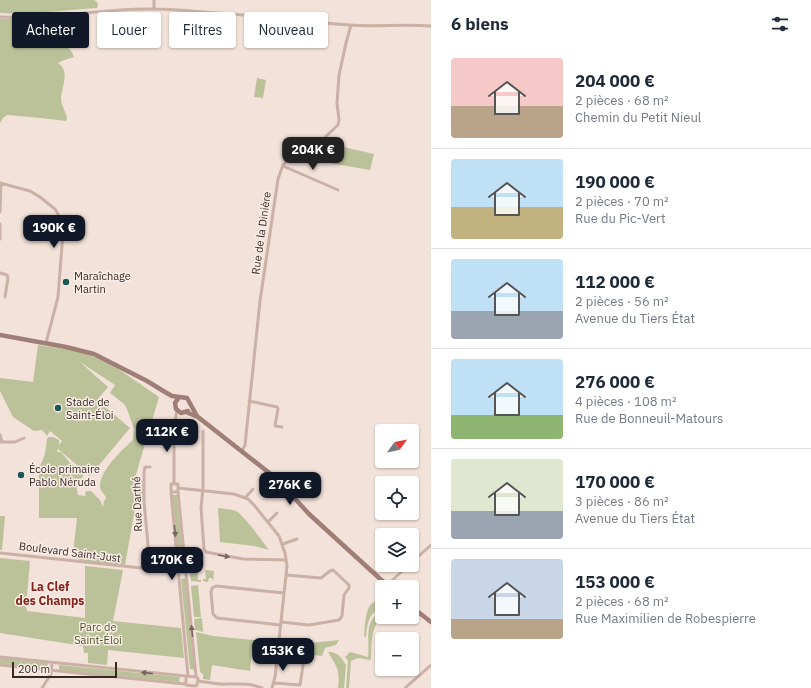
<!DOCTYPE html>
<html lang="fr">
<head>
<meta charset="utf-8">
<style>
	body { margin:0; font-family:"IBM Plex Sans",sans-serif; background:#f2f2f3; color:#1f2937; height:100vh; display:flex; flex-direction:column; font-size:15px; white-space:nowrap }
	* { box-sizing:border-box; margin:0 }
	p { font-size:13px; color:#747a83 }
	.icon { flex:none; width:22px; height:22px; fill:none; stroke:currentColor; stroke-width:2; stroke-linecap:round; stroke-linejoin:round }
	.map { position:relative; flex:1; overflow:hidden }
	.panel { display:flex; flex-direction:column; background:#fff; width:380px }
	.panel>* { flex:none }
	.hud { position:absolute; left:12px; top:12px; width:359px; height:36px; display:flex; gap:8px }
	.needle { width:26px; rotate:57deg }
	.tools { position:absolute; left:375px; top:424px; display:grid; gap:8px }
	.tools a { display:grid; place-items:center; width:44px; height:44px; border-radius:4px; background:#fff; box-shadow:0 1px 3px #0004; font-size:20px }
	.scale { position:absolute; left:12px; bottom:10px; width:105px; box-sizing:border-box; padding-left:4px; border:2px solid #362926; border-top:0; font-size:11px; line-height:14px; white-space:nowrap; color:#362926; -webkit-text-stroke:3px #faede6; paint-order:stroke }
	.price { position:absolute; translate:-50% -34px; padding:0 9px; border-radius:8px; background:#111827; color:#fff; font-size:13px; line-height:26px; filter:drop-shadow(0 1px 2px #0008) }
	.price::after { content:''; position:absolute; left:50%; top:24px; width:12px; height:9px; margin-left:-6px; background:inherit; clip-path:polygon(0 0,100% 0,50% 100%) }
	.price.selected { background:#222; color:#fff }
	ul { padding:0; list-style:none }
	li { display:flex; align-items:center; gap:12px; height:100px; padding:0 20px }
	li+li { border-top:1px solid #e0e1e3 }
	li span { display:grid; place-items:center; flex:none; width:112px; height:80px; border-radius:4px; color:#555 }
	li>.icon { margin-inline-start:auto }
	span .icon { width:48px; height:48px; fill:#fffc; stroke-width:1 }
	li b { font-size:17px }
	h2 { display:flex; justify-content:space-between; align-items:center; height:48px; padding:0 20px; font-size:17px }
	.pill { padding:0 14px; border-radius:4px; background:#fff; box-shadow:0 1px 3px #0004; font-size:14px; line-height:36px }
	.pill.selected { background:#111827; color:#fff }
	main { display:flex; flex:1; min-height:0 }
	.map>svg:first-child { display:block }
</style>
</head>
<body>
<main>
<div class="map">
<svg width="431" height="688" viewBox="0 0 431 688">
	<rect width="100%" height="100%" fill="#f2e2d9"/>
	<!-- green -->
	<path fill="#bbc299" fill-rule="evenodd" d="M0,0H94L97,2L98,5L97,8L22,14L0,13Z
		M48,18L52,21V24L46,27L45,36C56,40 70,44 74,57C68,59 63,60 58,63C71,72 61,87 61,99C61,105 66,112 67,118L66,121L41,118L7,115L3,118L0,123V19Z
		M257,78L266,80L263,98L254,97Z
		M326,143L374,154L370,170L324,162Z
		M38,345L77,351L98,358L111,364L159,397L134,481H142L143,501H138L136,503L125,565L85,561L77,559L73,553L77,518H39V469L45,454L47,439L48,437H53L59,440V445L62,441L50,431L47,436L42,430L34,431L13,417L0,391V378L33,382ZM80,362L115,385L110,393L124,404L127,409L134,429L133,440C121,451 100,470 100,487C100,491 105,494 106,498L104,501L103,507L100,500L91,491H86L85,493L86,496L78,495L76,484L83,476L82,471L70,463L61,452H57L58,449L90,476L130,428L97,400L108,387Z
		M172,495H177L184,567H179Z
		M218,508C221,508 234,510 236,511C245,516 262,541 269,550L254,546L220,542Z
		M0,516H5L2,550H0Z
		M0,558L30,561L26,607L27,611L85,618V566L123,570L113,621L181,628L184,658L108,650L107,665L88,663V653H84L83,646L0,633Z
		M197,567L198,580H201V582L191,581L189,568Z
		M205,570L214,571L213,582L212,578H209L208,582L203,581V579H206Z
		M186,578L195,670L190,669L181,579Z
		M198,585L201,617H194L191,586Z
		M383,585L384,587H382V608C369,611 367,625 366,637H365L364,635C365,626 365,615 369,607C371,603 374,603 376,600C379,597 380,590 383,585Z
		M382,613V617H384C370,624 372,645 371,659L370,660L358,658L351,661L349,688H346L348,661L345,657L350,652L368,657C370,643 363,617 382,613Z
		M202,618L203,632L195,630L194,619Z
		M196,632L213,636L274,642L273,650L252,648L250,671L212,665L210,680L203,679V674L200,672Z
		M284,640L311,643L339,640L336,645L325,648L322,656L282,651Z
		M328,652C337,651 342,658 346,665L344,688H338C340,668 337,668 328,652Z
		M0,658L48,663L47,669L0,664Z
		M59,665L180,677L179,682L59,670Z"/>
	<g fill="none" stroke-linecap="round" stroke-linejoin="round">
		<!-- street -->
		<path stroke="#cbb0a5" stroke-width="3" d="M154,9V0
			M0,17C51,20 102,8 154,9C219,11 284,20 349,25C376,27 404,24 431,26
			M283,166L338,190
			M0,183L30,191L40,197L55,209L62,221L63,233L58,297L46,343
			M0,212L1,183
			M0,224V239
			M0,273L7,275L8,278L5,297
			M249,401L277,407L278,409L275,426L282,427
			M203,431V488L201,508L204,549L206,552L243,559L286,560
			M0,435L2,442
			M0,442H15L24,438
			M242,451L245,445L260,301L278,179L283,165L299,147L303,145L321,141L338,125L339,120L337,103L339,75L346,43L351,25
			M171,484H178V492H171Z
			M174,484V428L177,410
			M178,488L234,494L248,499L254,505L279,536L285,553L287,566L275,677L272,688
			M171,492L188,676
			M178,492L196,676
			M245,498L253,489
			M268,522L277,513
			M283,544L297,539
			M0,553C60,559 119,566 179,572H186
			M412,562L431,545
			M148,569L149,556L144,501V472L145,467H150
			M387,585L409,565
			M281,622L309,625L339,620L342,616L344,595L349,588V585L333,570L330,571L321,578L286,575
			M280,625L217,618L213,614L211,592L212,588L216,586L284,593
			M0,657L186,676
			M257,660L276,662
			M0,665L185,684
			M186,676L197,677L198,679L197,685L195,686L186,685Z
			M198,681C207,682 218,685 227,684C240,684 250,683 262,688
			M274,683L300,685L304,659
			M42,688L51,674L52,663
			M405,688L431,665"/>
		<!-- secondary -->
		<path stroke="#9f7e76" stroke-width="4.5" d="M0,335L66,347L94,354L147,381L165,392L172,396L187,398L197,416
			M179,397L175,403L176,409L181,413L188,411
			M186,412L198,417L277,479L309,514L389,587
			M412,607L431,622"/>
	</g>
	<!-- one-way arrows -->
	<defs><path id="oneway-solid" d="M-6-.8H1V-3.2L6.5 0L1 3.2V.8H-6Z"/></defs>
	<g fill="#79665f">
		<use href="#oneway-solid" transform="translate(175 531) rotate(84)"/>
		<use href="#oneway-solid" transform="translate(224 556) rotate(10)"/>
		<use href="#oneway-solid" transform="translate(192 631) rotate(-96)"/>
		<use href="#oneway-solid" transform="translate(147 673) rotate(-174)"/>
	</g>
	<!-- markers -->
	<g fill="#1a5953" stroke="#faede6" stroke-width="1.5">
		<circle cx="66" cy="282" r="4"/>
		<circle cx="58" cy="408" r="4"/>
		<circle cx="21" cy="475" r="4"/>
	</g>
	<g text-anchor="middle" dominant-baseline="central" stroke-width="3" stroke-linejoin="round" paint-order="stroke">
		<!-- street labels -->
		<g font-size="11" fill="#362926" stroke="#faede6">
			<text transform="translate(261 233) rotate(-82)">Rue de la Dinière</text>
			<text transform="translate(137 504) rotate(-92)">Rue Darthé</text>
			<text transform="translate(70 552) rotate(7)">Boulevard Saint-Just</text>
		</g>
		<!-- poi labels -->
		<g font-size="11" fill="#362926" stroke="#faede6" text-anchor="start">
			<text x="74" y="276">Maraîchage<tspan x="74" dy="13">Martin</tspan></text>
			<text x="66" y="402">Stade de<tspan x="66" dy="13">Saint-Éloi</tspan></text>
			<text x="29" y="469">École primaire<tspan x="29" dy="13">Pablo Néruda</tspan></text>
		</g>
		<!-- park labels -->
		<g font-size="11" fill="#4d5529" stroke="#faede6">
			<text x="98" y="627">Parc de<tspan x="98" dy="13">Saint-Éloi</tspan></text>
		</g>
		<!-- neighbourhood labels -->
		<g font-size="12" font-weight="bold" fill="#89231c" stroke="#faede6">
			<text x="50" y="586">La Clef<tspan x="50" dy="14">des Champs</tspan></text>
		</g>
	</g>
</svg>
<div class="tools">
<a><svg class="needle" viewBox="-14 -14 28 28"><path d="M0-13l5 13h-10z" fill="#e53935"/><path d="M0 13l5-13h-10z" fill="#747a83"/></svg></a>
<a><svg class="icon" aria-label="locate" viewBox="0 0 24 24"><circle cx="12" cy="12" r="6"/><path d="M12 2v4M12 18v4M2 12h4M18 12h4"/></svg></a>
<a><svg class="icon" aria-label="layers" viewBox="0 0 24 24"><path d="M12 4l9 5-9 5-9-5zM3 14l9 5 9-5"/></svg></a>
<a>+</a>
<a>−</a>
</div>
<div class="scale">200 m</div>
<b class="price selected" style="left:313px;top:171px">204K €</b>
<b class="price" style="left:54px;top:249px">190K €</b>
<b class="price" style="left:167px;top:453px">112K €</b>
<b class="price" style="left:290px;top:506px">276K €</b>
<b class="price" style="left:172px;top:581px">170K €</b>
<b class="price" style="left:283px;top:672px">153K €</b>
<div class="hud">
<a class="pill selected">Acheter</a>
<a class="pill">Louer</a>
<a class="pill">Filtres</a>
<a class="pill">Nouveau</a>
</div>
</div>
<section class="panel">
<h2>6 biens<svg class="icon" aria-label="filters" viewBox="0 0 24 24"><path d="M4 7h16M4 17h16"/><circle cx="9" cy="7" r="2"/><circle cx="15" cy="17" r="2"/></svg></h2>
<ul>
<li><span style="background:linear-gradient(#f6c9c9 60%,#b9a48a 0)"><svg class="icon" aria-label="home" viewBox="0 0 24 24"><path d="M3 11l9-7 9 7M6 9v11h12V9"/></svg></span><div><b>204 000 €</b><p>2 pièces · 68 m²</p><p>Chemin du Petit Nieul</p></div></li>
<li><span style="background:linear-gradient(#bfe0f5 60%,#c2b280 0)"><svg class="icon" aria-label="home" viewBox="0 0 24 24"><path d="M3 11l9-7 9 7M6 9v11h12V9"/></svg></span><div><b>190 000 €</b><p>2 pièces · 70 m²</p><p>Rue du Pic-Vert</p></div></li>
<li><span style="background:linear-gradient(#bfe0f5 65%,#9aa5b1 0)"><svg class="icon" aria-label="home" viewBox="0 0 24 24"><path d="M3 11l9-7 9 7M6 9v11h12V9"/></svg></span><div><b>112 000 €</b><p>2 pièces · 56 m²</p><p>Avenue du Tiers État</p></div></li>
<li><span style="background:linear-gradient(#bfe0f5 70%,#8fb573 0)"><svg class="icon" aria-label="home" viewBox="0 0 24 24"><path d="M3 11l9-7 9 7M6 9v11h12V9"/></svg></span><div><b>276 000 €</b><p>4 pièces · 108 m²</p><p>Rue de Bonneuil-Matours</p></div></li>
<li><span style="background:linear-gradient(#dfe7d0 65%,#9aa5b1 0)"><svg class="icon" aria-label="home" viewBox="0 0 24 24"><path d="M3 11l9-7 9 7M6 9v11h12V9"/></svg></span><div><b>170 000 €</b><p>3 pièces · 86 m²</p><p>Avenue du Tiers État</p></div></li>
<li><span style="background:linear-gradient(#c9d6e8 75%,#b9a48a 0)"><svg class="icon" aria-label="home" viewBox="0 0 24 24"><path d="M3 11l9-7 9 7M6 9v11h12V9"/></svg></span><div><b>153 000 €</b><p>2 pièces · 68 m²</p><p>Rue Maximilien de Robespierre</p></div></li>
</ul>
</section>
</main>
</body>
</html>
